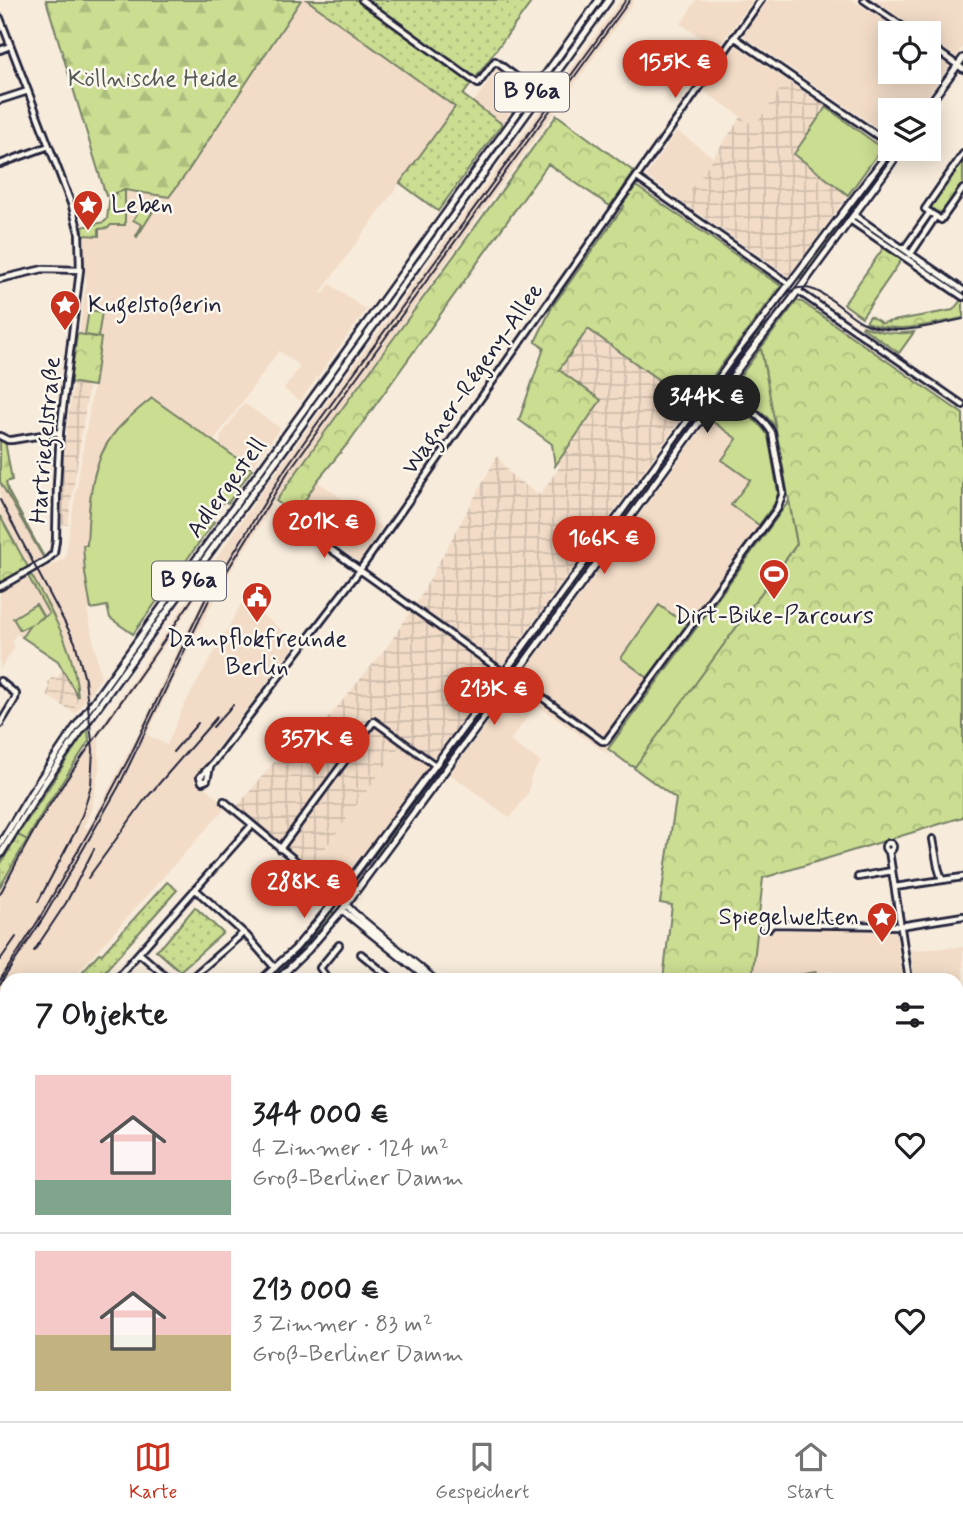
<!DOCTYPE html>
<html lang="de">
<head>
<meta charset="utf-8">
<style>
	body { margin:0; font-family:Mynerve,sans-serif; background:#f6f6f6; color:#202124; height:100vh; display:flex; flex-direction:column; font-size:26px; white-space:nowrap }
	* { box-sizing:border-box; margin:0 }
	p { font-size:23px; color:#757577 }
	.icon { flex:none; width:38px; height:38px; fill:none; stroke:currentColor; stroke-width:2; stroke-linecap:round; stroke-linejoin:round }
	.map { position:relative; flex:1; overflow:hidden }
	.details { position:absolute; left:0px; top:973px; width:964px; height:448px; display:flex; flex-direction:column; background:#fff; border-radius:21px 21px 0 0; box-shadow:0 4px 18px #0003 }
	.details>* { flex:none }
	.controls { position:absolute; left:878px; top:21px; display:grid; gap:14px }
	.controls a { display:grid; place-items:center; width:63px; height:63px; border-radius:0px; background:#fff; box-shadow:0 4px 18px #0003; font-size:35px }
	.price { position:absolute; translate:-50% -60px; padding:0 16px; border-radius:24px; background:#c8321e; color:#fff; font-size:23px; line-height:46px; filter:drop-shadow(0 2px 4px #0008) }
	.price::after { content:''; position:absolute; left:50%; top:42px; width:21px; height:16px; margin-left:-10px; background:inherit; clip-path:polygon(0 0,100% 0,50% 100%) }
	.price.on { background:#222; color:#fff }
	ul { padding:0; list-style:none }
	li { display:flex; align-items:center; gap:21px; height:175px; padding:0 35px }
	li+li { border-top:2px solid #e0e0e0 }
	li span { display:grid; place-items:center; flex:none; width:196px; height:140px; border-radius:0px; color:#555 }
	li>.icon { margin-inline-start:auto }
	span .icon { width:84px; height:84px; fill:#fffc; stroke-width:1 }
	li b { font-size:30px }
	h2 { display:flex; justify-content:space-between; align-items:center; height:84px; padding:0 35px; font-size:30px }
	.tabs { display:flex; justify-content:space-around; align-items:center; height:98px; border-top:2px solid #e0e0e0; background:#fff; font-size:19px; color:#757577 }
	.tabs a { display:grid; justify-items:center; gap:4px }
	.tabs .on { color:#c8321e }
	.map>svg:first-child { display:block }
</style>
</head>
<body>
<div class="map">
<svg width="963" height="1421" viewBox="0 0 963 1421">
	<defs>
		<pattern id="industrial-grid" width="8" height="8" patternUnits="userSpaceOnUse" patternTransform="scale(1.75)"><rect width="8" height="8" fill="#f2dcc7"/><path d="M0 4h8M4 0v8" fill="none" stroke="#cfbcac"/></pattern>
		<pattern id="forest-firs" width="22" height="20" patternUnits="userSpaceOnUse" patternTransform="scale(1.75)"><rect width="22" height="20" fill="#cadd91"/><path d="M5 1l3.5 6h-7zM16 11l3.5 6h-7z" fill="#adbd7e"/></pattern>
		<pattern id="park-crowns" width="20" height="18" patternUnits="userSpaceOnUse" patternTransform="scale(1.75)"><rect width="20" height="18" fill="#cadd91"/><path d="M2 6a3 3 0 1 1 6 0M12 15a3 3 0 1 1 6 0" fill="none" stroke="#adbd7e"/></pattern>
		<pattern id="garden-dots" width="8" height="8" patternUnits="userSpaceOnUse" patternTransform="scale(1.75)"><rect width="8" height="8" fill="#cadd91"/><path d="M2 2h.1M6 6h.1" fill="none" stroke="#adbd7e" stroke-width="1.8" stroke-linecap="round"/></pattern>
	</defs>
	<rect width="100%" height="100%" fill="#f7ebdb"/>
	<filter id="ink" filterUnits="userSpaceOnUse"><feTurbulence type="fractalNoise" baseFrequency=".0143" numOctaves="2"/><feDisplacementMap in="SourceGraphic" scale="14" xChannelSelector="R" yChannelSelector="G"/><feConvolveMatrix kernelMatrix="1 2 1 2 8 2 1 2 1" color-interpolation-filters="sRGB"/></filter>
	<g filter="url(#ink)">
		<!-- built -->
		<path fill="#f2dcc7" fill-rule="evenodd" d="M301,0H307L455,107L321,292L324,294L330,284L366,310L300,401L284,389L300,366L279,351L213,442L152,398L87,546H84L85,573L91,609L87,610L101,678L74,715L78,697L77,682L73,660L67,643L32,576L65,558L101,339L79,334L86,282L83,235L98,236L99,229L108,228L111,225L125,224V190L169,197L186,174Z
			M621,0H635L554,113L503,182L276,501L234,566L207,613L147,735L167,745L183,707L243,601L298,642L194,778L227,806L71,980H7V1043L0,1049V890L44,810L261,493ZM209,579L213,582L179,645L140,730L88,829L84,826L92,808L99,768V736L165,644Z
			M696,0H753L717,49L681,24Z
			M768,0H853L902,33H891V72H929V52L949,66L917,110H891V137L745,37L744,33Z
			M874,0H963V47L956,57L929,38V33H922Z
			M735,45L786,80L755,126L704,91Z
			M500,66L528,87L502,124L473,103Z
			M677,131L713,157L682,202L646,176Z
			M244,403L280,428L254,465L243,460L220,445V437Z
			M709,419L737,440L750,480L732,505L759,525L687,625L659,605L621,658L656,684L606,751L614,758L536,705L510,741L541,762L531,776L529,792L510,818L450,774Z
			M317,481L382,527L359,562L295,516Z
			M0,482L43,557L27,566L0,516Z
			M28,576L50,615L30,625L22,637L16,634L12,641L15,647L0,669V592Z
			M400,746L428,767L337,888L334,889L310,869Z
			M758,930H895L903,980H834L832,971L772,978V980H752Z
			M963,947V1072L957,1069V980H915L910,950Z
			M7,1323V1414H35L7,1420L4,1400L0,1398V1330L2,1325Z
			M261,1414H300L297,1421H279L267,1414Z
			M592,1414H615L627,1421H590Z
			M888,1414H921L919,1421H895Z"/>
		<!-- industrial -->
		<path fill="url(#industrial-grid)" d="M786,80L826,107L795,154L848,195L789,276L682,202L741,117L755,126Z
			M588,329L692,404L428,767L399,747L310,869L236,808L288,745L299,753L387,647L420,597L497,456L513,477L540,495L560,466L557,463L600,400L559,370Z
			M73,383L89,385L68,525L59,524L63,459Z
			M63,669L78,697L74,713L46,695L50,687L47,684L53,676L57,678Z"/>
		<!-- grass -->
		<path fill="#cadd91" stroke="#768066" stroke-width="2" d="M601,3H602L531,105L528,104Z
			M527,105L529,106L476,180L473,179Z
			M826,107L882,148L848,195L794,154Z
			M881,163L887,167L804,280L798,277Z
			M473,180L475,182L411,270L423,249Z
			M158,201L159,202L137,237L136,236L142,225L133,220L142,206L151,212Z
			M402,279L388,302L317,400L315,399Z
			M89,310L102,312L98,337L85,335Z
			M764,320L766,321L761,329L768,323L770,324L753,346L749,344L734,363L736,365L739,361L741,363L700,418L695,414L705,399L709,401L720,386L717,383Z
			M863,326C880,332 895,335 914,332L899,353L862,327Z
			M761,348L777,429L767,417L730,390Z
			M152,398L252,469L228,503L224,501L211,519L214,522L133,634L110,618L107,606L91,609L85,573L83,545H87C89,506 89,463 116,431C126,419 140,408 152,398Z
			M725,398L759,424L768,435L778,493L775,503L759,525L731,505L750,480L722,460L737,439L709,419Z
			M306,411L294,432L231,519L229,518Z
			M668,454L672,457L595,562L594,561L592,563L589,559L665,455L667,456Z
			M789,501L797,544L636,766H631L608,749Z
			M228,519L230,520L125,666L123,665Z
			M586,563L592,567L544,633L540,630V627Z
			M28,576H32C54,617 75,649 78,697L58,661L22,637L30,625L20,630L13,618L36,604L43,616L34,623L49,614Z
			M659,605L687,625L648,678L621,658Z
			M499,683L504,687L442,772L441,771L439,773L436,769Z
			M88,727L89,741L44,810L27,840L18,835Z
			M435,773L439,778L378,859L372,854L432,775H434Z
			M330,910L335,914L312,943L278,977H275L273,972L300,946Z
			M817,972L818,980H772L771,979Z
			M47,1414H170L183,1417L191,1421H11Z"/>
		<!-- forest -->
		<path fill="url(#forest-firs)" stroke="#768066" stroke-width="2" d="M46,0H301L186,174L169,197L125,190L106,196Z
			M0,438L5,441L12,480L6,482L8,491L44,557H43L0,482Z"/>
		<!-- park -->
		<path fill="url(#park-crowns)" stroke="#768066" stroke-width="2" d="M557,115L633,171L616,201L614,200L610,206L548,164L349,442L317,481L296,515L276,501L325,432Z
			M963,157V186L944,214L941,215L930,207V205Z
			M636,186L781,286L692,404L588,329L559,370L601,400L555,466L552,444L519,420L544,348L535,342L552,307L624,206L622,205Z
			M125,190V225H111L108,228L99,229V236L83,235L82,227L104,222L107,219L110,195Z
			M884,247L902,259L862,317L844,304Z
			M961,300L963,301V318C931,324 898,335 866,322L870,316L882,323L953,310Z
			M797,301L802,302L963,414V817L763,878L752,980H663L672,905L660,903L676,799L634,768L797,544L761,348Z
			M79,334L101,338L94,386L68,382L70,363H73L77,335Z
			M0,516L28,567L0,583Z
			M298,870L316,885L300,903L297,901L294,904L292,902L293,900L282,890Z
			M957,1172L963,1178V1238L957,1232Z
			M957,1365L963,1368V1401L958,1416L963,1419V1421H919L921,1414H957Z"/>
		<!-- garden -->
		<path fill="url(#garden-dots)" stroke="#768066" stroke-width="2" d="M307,0H533L463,95L502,124L438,211L400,183L455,107Z
			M18,835L27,840L0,887V865Z
			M167,882L177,890L97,980H75L99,953L102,954Z
			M195,907L223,933L180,971L156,950L164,944Z
			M7,1050V1082L0,1090V1058Z
			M0,1253L7,1257V1283L0,1286Z"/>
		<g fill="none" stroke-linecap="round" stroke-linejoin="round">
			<!-- minor casing -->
			<g stroke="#22223b" stroke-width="10">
				<path id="minor" d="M362,0L478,84L495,61L534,90
					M864,0L912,33
					M0,18L72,206L79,233L80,270L60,432L57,486L56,540L54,553L46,561L0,587
					M734,37L891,145
					M929,45L963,69
					M0,50L10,46
					M0,100L28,91
					M963,154L925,209L941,220L963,189
					M0,164L49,146
					M637,178L789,284
					M854,215L963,290
					M850,220L963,297
					M904,249L930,212
					M910,255L936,216
					M0,279L43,269L80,270
					M798,291L963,405
					M0,436L8,440H12L60,432
					M298,528L308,533L504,673L518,680L602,741H606L777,509L783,493L772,433C763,415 739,403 722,391
					M0,681L16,694L15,699L0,724
					M210,767L207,780L202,782L200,777L213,763L357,574L761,0
					M224,801L338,896
					M933,839L938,867L942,880
					M885 847a4 4 0 1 1 8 0a4 4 0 1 1-8 0Z
					M280,849L374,721L435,765
					M889,851L909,980
					M858,877L892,871
					M895,887L963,877
					M195,889L247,936L275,968
					M772,924V921L769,919L766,920L764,922V926L769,928L772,924L900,926L963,916
					M139,953L170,980
					M361,954L393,980
					M115,980L252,825
					M189,980L243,933
					M324,980L327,978L320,968L339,945
					M0,1111L7,1103
					M0,1122L7,1128
					M957,1125L963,1123
					M0,1215L7,1217
					M957,1262L963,1256
					M254,1414L267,1421
					M494,1414L498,1421
					M656,1414V1421
					M739,1414L757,1421
					M304,1421L307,1414
					M391,1421V1414
					M514,1421L527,1414
					M587,1421L589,1414
					M785,1421L786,1414"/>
			</g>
			<!-- major casing -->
			<g stroke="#22223b" stroke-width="10">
				<path id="major" d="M925,110L963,58
					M0,844L31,793L74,729L599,0
					M0,855L44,784L80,732L609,0
					M338,896L353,912L435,980
					M342,910L429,980
					M261,980L295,949L329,908L498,681L738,352L891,149
					M277,980L308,950L342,910L481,722L746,358L792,299L889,167L901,149
					M957,1077L963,1080
					M0,1198L7,1190
					M0,1202H7
					M0,1210L7,1204"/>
			</g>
			<!-- minor -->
			<use href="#minor" stroke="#fbf7ec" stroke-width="4.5"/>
			<!-- major -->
			<use href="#major" stroke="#fbf7ec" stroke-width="5"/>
			<!-- tram -->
			<path stroke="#22223b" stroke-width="2" d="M0,500L75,642L85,680L93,750L91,785L83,813L75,832L38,902
				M0,894C16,864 31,834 49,806C100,727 159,653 209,573
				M0,960L16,937
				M0,980L38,921L104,805L129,758L205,600L285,469L316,425L626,0
				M268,980L308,941L346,893L487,705L737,357L788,293C812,274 841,311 862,322C894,338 930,326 963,319
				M0,1202L7,1197"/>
			<!-- rail -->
			<path stroke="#22223b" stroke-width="2" d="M213,727L233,705
				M173,752L198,723
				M88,878L143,802L217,717
				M34,951L66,903L94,849
				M0,984L44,917L85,846L119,786L208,602L288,472L630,0
				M0,1000L7,990"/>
		</g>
	</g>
	<!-- icons -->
	<defs>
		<g id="sight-pin" transform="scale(1.575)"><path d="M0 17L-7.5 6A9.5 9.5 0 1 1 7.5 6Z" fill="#c8321e" stroke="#fbf7ec"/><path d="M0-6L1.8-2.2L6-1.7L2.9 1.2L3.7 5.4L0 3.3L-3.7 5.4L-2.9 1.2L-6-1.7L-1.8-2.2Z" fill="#fff"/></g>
		<g id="stadium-pin" transform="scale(1.575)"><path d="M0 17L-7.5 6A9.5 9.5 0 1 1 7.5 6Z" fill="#c8321e" stroke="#fbf7ec"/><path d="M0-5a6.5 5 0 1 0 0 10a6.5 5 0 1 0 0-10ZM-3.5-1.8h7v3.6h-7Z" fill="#fff"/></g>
		<g id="civic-pin" transform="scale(1.575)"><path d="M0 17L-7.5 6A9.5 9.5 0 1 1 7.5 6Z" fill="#c8321e" stroke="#fbf7ec"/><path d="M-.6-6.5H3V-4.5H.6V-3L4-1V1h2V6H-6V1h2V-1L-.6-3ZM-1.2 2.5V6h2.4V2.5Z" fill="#fff"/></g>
	</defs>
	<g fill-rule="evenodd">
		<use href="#sight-pin" x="88" y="205"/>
		<use href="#sight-pin" x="65" y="305"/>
		<use href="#stadium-pin" x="774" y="574"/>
		<use href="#civic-pin" x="257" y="597"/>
		<use href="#sight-pin" x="882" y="917"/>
	</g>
	<g text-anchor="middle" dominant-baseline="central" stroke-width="5" stroke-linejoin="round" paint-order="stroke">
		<!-- shield labels -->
		<g fill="#fbf7ec" stroke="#636270" stroke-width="2">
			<rect x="495" y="72.5" width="74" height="39" rx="5"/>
			<rect x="152" y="561.5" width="74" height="39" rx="5"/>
		</g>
		<g font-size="23" font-weight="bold" fill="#22223b">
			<text x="532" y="92">B 96a</text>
			<text x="189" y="581">B 96a</text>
		</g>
		<!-- park labels -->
		<g font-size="24" fill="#545a55" stroke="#fbf7ec">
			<text x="153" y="79">Köllnische Heide</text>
		</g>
		<!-- poi labels -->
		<g font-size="24" fill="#22223b" stroke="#fbf7ec" text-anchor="start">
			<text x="111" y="205">Leben</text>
			<text x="88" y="305">Kugelstoßerin</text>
			<text x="774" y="616" text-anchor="middle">Dirt-Bike-Parcours</text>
			<text x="257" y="639" text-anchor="middle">Dampflokfreunde<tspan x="257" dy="28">Berlin</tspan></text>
			<text x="859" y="917" text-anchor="end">Spiegelwelten</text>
		</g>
		<!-- street labels -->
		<g font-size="24" fill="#22223b" stroke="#fbf7ec">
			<text transform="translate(473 379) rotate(-55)">Wagner-Régeny-Allee</text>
			<text transform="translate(46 440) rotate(-85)">Hartriegelstraße</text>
			<text transform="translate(227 488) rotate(-54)">Adlergestell</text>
		</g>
	</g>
</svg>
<div class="controls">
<a><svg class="icon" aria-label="locate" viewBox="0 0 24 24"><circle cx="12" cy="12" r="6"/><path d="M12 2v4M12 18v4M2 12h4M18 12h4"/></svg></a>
<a><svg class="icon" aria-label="layers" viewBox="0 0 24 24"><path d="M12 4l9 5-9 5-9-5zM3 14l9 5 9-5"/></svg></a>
</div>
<b class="price" style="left:675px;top:100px">155K €</b>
<b class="price on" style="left:707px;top:435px">344K €</b>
<b class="price" style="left:324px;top:560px">201K €</b>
<b class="price" style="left:604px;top:576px">166K €</b>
<b class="price" style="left:494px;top:727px">213K €</b>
<b class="price" style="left:317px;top:777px">357K €</b>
<b class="price" style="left:304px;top:920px">288K €</b>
<section class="details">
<h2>7 Objekte<svg class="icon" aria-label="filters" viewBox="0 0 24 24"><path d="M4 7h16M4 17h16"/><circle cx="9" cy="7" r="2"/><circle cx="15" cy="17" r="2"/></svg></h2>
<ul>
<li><span style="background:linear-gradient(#f6c9c9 75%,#7fa58c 0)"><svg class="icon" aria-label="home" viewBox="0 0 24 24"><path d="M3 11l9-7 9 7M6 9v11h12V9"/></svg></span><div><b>344 000 €</b><p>4 Zimmer · 124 m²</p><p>Groß-Berliner Damm</p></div><svg class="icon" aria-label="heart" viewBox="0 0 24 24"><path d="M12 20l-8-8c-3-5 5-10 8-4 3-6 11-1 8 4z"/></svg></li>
<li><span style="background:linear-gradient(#f6c9c9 60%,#c2b280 0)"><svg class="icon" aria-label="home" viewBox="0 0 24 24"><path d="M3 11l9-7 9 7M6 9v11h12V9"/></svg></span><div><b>213 000 €</b><p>3 Zimmer · 83 m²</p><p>Groß-Berliner Damm</p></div><svg class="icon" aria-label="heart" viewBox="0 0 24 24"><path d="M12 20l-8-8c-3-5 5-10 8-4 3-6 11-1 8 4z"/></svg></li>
</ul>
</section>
</div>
<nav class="tabs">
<a class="on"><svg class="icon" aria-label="map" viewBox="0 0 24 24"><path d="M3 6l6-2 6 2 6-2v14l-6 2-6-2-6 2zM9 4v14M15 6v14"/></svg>Karte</a>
<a><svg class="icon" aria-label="saved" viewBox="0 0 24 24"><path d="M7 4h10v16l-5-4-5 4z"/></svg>Gespeichert</a>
<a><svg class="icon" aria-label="home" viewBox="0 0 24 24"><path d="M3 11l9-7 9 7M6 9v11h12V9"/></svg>Start</a>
</nav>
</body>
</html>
